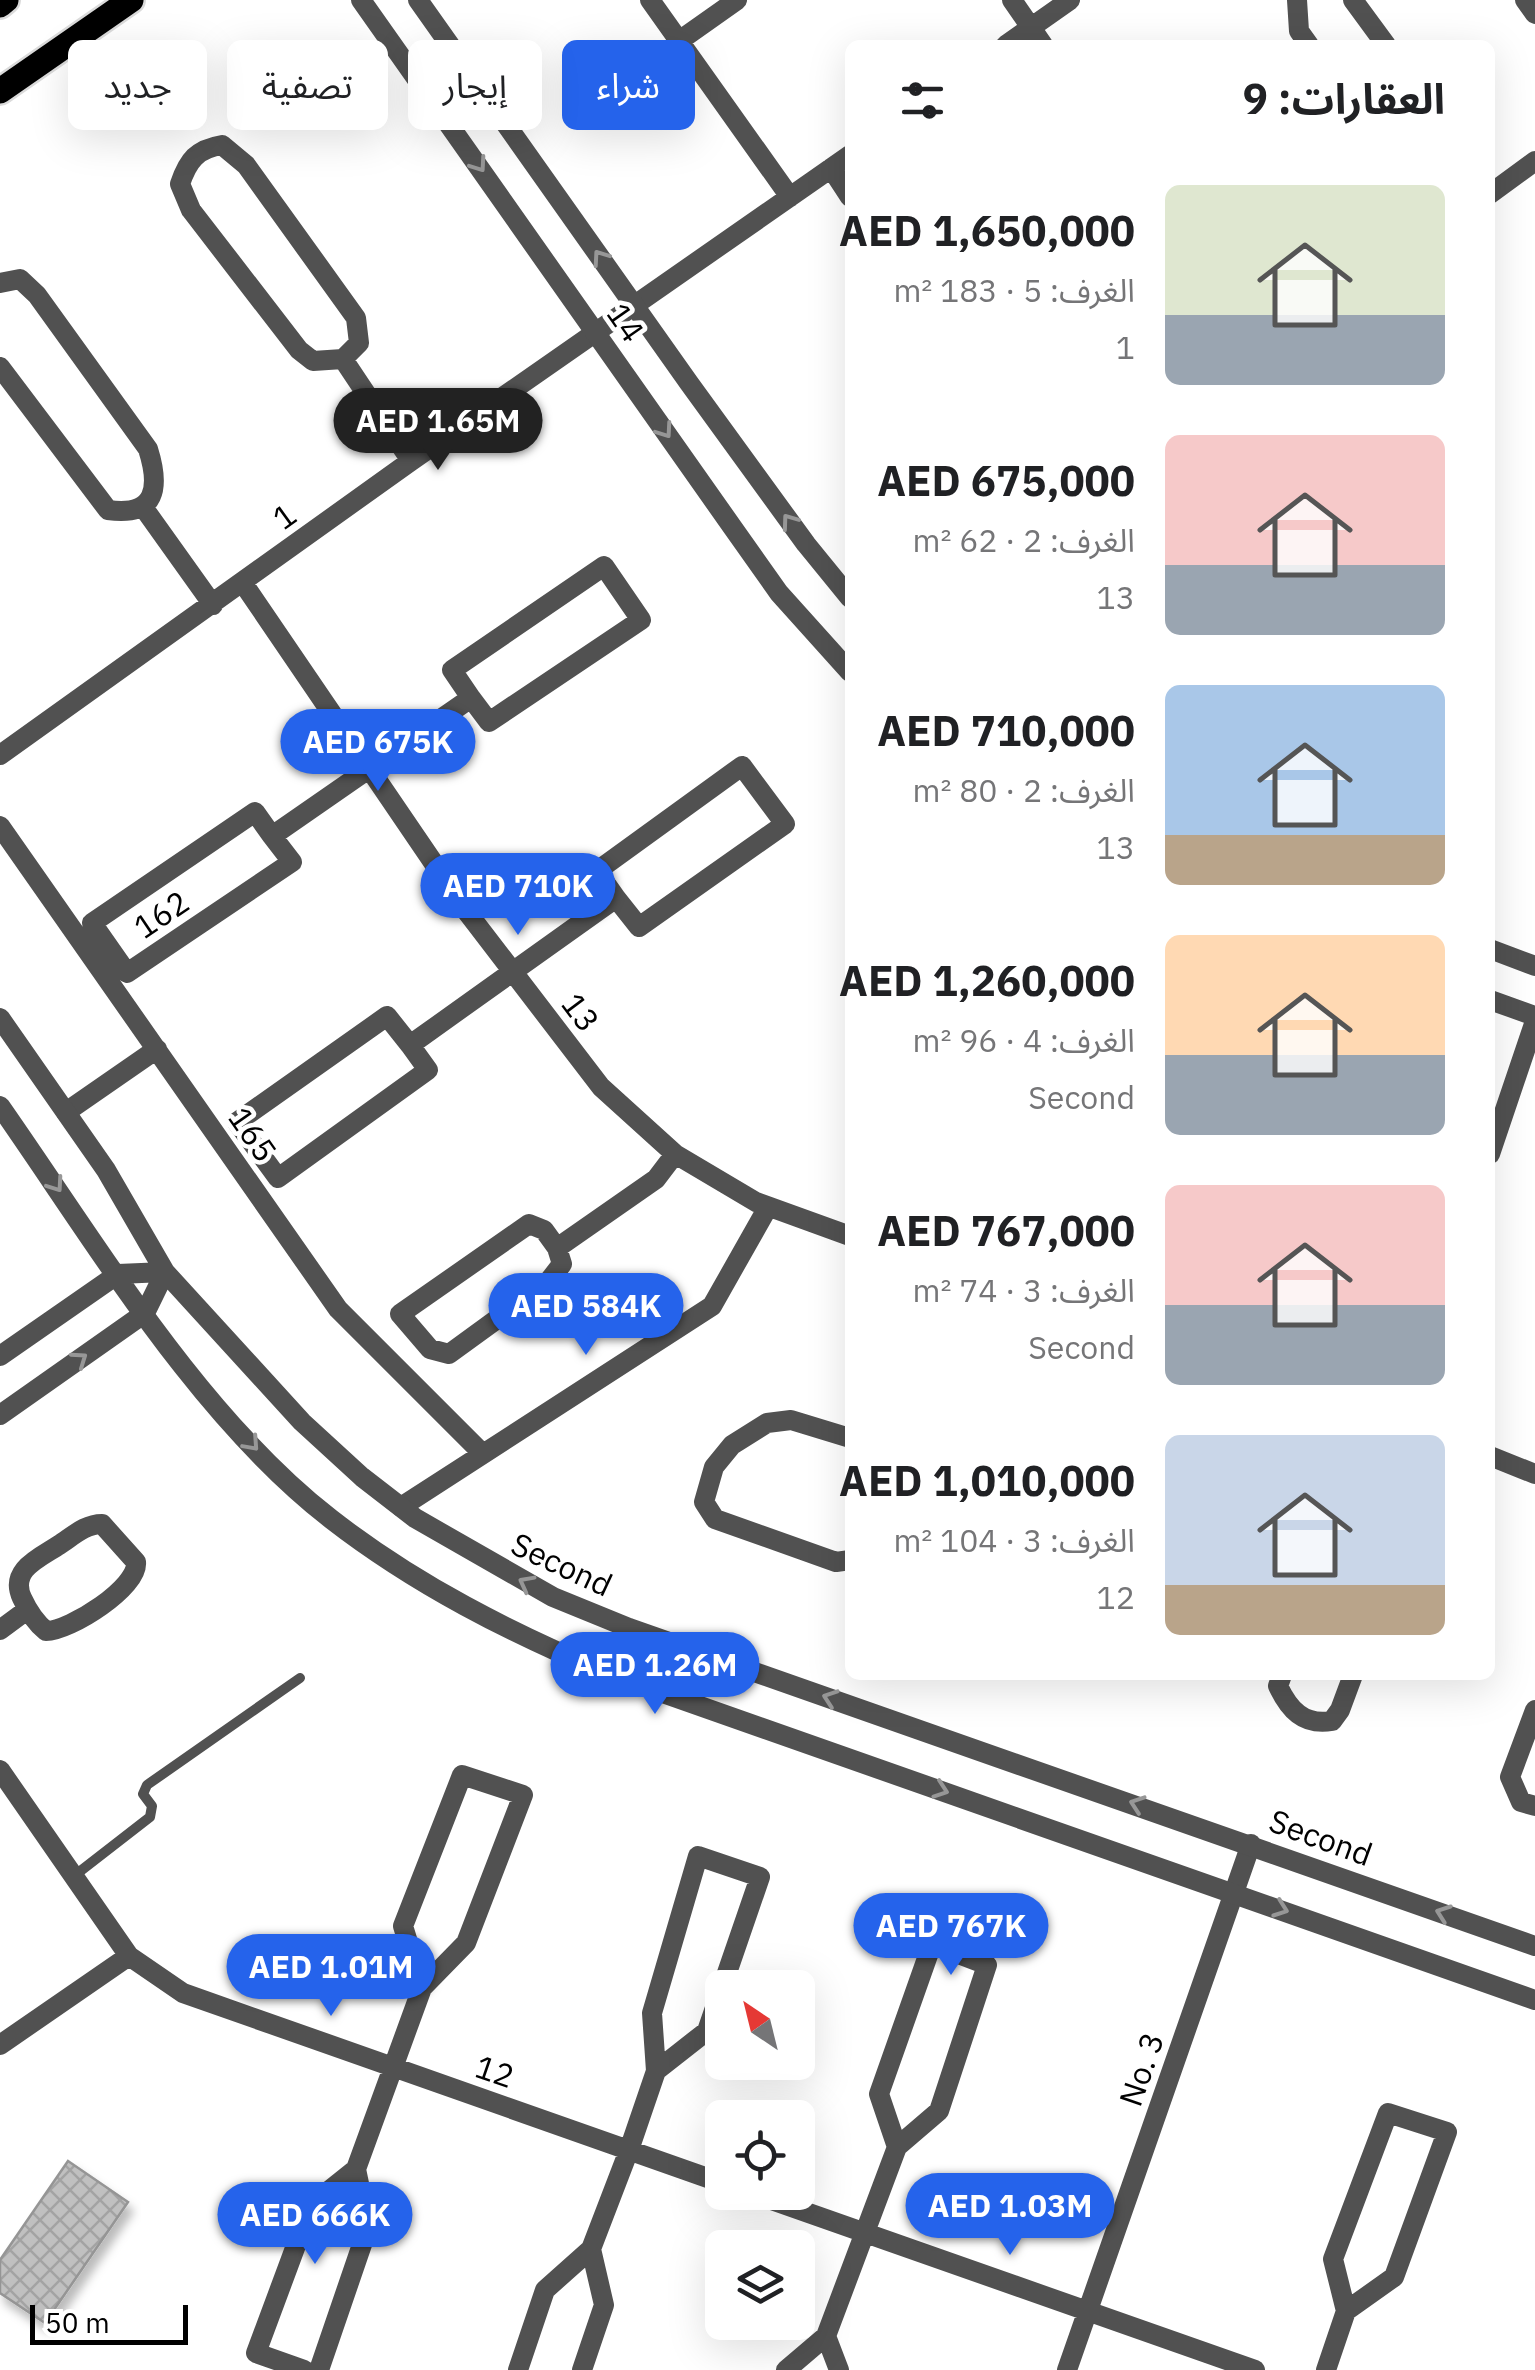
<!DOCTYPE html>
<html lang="ar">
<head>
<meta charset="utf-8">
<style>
	body { margin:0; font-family:"IBM Plex Sans","Noto Sans Arabic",sans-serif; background:#f2f2f2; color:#202124; direction:rtl; height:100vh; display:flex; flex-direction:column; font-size:38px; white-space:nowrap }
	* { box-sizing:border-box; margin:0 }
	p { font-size:32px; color:#757577 }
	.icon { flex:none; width:55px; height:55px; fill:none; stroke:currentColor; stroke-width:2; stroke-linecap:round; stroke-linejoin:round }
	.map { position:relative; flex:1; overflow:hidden; direction:ltr }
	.side { position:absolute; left:845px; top:40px; width:650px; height:1640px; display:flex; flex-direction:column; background:#fff; border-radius:15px; box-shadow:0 10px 40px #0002; direction:rtl }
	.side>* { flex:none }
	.top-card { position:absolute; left:30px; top:40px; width:665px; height:90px; direction:rtl; display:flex; gap:20px }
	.needle { width:65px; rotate:325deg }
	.tools { position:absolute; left:705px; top:1970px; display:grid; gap:20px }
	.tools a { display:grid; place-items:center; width:110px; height:110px; border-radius:15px; background:#fff; box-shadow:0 10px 40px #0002; font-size:50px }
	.scale { position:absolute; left:30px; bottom:25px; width:158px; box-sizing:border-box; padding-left:10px; border:5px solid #000; border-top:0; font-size:28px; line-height:35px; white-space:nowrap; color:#000; -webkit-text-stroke:8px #fff; paint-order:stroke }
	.price { position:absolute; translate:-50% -85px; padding:0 22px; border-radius:35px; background:#2563eb; color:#fff; font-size:32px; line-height:65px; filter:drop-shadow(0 2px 5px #0008) }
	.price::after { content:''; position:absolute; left:50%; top:60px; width:30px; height:22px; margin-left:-15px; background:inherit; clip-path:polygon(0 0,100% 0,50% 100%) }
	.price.current { background:#222; color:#fff }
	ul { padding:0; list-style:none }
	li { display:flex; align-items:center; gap:30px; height:250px; padding:0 50px }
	li span { display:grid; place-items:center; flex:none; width:280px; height:200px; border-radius:15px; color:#555 }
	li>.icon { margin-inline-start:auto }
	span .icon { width:120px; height:120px; fill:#fffc; stroke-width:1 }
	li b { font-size:42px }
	h2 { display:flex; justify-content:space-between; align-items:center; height:120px; padding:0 50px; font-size:42px }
	.pill { padding:0 35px; border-radius:15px; background:#fff; box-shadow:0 10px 40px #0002; font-size:35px; line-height:90px }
	.pill.current { background:#2563eb; color:#fff }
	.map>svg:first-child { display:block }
</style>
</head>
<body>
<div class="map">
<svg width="1535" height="2370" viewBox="0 0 1535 2370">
	<defs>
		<pattern id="building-cross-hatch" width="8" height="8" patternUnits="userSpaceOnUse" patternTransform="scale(2.5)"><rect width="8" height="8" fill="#c0c0c0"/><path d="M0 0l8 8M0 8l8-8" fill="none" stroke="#a3a3a3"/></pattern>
		<filter id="shadow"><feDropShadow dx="5" dy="9" stdDeviation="5" flood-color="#0004"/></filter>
	</defs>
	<rect width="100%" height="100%" fill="#fff"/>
	<!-- building -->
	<path fill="url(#building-cross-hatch)" stroke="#959595" stroke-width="2.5" filter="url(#shadow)" d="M68,2161L128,2202L45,2323L0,2293V2260Z"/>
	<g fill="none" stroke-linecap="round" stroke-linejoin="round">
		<!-- primary casing -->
		<g stroke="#dbdbdb" stroke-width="30">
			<path id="primary" d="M0,5L6,0
				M0,91L131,0"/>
		</g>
		<!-- service -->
		<path stroke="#515151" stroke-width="10" d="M74,1876L150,1817L152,1806L143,1794L147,1785L300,1678"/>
		<!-- minor -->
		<path stroke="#515151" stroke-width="20" d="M650,0L790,197
			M1012,0L1043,45
			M1297,0L1299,31L1309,45
			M1353,0L1386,45
			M1525,0L1535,14
			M679,41L737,0
			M1006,45L1070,0
			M222,145L246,165L356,318L359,343L343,359L313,361L299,350L191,210L180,184C188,160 197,149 222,145Z
			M831,168L850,197
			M1490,194L1535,161
			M0,283L20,279L37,295L148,449C160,487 157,517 108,510L0,367
			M343,359L411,461
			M143,507L213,605
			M243,583L467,912L601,1087L675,1154L756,1202L850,1236
			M0,755L411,461L850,155
			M0,826L338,1309L483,1454
			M272,836L255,812L92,923L127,973L292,862L272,836L471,698L489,722L641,620L604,566L452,670L471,698
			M410,1045L387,1016L237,1122L278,1178L428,1070L410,1045L616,898L639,927L785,824L742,766L597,871L616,898
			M66,1112L157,1049
			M1490,1154L1535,1021
			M557,1248L544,1230L529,1224L400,1314L430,1349L449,1354L548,1282L562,1264L557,1248L656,1179L675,1154
			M850,1438L791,1420L767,1423L732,1445L714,1467L704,1502L715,1519L836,1562L850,1560
			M1490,1456L1535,1474
			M401,1507L712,1306L768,1207
			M102,1524L136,1562C139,1587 70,1631 46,1631C35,1622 28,1611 22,1598C9,1570 39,1558 59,1545C73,1536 85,1524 102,1524Z
			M0,1630L27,1610
			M1282,1675L1278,1686C1289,1709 1303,1726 1332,1721L1340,1710L1353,1675
			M1535,1710L1510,1777L1521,1802L1535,1806
			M0,1770L129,1956L183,1993L722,2183
			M0,2045L129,1956
			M749,2192L1255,2370
			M826,2336L839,2370
			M304,2370L256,2353L311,2205L356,2169L422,1988L466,1943L523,1795L462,1775L403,1926L422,1988
			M319,2370L368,2227L356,2169
			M518,2370L545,2290L591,2249L629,2150L656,2071L652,2013L698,1856L760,1877L707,2031L656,2071
			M582,2370L604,2305L591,2249
			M786,2370L826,2336L897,2147L939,2111L987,1965L932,1944L879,2094L897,2147
			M1067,2370L1251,1844
			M1326,2370L1346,2311L1333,2259L1388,2113L1447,2132L1394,2277L1346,2311"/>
		<!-- tertiary -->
		<path stroke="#515151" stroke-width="20" d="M361,0L733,528L779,593L850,672
			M418,0L689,383L806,544L850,598
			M1490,949L1535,966
			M1490,1000L1535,1016
			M0,1018L106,1170L165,1272L302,1422L362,1477L415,1518L553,1597L629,1628L1535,1946
			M0,1106C96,1243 198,1416 331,1519C416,1585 511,1633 609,1674L1535,2000
			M0,1356L118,1274L165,1272L145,1313L0,1415"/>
		<!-- primary -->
		<use href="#primary" stroke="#000" stroke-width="25"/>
	</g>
	<!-- one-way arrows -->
	<defs><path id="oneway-chevron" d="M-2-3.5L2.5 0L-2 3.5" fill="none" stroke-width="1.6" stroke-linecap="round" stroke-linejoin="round" transform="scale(2.5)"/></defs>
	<g stroke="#979797">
		<use href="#oneway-chevron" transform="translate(479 165) rotate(55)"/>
		<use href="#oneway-chevron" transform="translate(600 257) rotate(-125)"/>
		<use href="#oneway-chevron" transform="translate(665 431) rotate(55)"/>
		<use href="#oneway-chevron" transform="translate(789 521) rotate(-126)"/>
		<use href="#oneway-chevron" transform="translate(56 1185) rotate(55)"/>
		<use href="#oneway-chevron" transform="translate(80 1359) rotate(-35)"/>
		<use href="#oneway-chevron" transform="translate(252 1444) rotate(48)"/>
		<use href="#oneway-chevron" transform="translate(526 1583) rotate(-152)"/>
		<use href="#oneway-chevron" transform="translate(830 1698) rotate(-161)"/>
		<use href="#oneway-chevron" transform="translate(941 1790) rotate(19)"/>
		<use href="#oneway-chevron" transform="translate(1137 1804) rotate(-161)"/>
		<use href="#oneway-chevron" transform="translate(1281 1909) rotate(20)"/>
		<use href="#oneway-chevron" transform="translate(1443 1913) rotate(-160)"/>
	</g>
	<g text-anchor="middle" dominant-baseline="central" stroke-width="9" stroke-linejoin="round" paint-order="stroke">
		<!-- street labels -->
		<g font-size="32" fill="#000" stroke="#fff">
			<text transform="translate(626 322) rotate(55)">14</text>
			<text transform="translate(284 516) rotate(-36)">1</text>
			<text transform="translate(161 914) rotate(-34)">162</text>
			<text transform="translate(581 1012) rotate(53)">13</text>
			<text transform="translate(253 1134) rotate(55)">165</text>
			<text transform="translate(562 1564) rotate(25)">Second</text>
			<text transform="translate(1321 1837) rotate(20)">Second</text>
			<text transform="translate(1141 2069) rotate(-71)">No. 3</text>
			<text transform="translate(495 2071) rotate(19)">12</text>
		</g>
	</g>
</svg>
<div class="tools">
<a><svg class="needle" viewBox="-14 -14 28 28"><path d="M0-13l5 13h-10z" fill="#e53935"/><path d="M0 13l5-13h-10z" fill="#757577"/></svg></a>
<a><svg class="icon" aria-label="locate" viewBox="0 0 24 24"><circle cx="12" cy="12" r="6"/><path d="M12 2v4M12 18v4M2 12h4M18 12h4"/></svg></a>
<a><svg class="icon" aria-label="layers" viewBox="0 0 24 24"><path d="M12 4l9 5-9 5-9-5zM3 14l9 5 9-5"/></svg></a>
</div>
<div class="scale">50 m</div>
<b class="price current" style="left:438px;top:473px">AED 1.65M</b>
<b class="price" style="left:378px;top:794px">AED 675K</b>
<b class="price" style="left:518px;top:938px">AED 710K</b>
<b class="price" style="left:586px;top:1358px">AED 584K</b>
<b class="price" style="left:655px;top:1717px">AED 1.26M</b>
<b class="price" style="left:951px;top:1978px">AED 767K</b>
<b class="price" style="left:331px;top:2019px">AED 1.01M</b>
<b class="price" style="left:1010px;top:2258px">AED 1.03M</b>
<b class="price" style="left:315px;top:2267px">AED 666K</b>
<div class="top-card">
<a class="pill current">شراء</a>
<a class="pill">إيجار</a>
<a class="pill">تصفية</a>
<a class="pill">جديد</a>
</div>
<section class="side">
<h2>العقارات: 9<svg class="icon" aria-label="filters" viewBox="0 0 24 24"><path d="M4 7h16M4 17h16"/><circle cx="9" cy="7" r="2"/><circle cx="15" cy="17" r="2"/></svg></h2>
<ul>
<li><span style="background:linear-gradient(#dfe7d0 65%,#9aa5b1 0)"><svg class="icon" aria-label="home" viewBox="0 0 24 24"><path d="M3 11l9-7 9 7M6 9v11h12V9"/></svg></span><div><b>AED 1,650,000</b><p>الغرف: 5 · 183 m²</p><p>1</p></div></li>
<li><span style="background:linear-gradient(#f6c9c9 65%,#9aa5b1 0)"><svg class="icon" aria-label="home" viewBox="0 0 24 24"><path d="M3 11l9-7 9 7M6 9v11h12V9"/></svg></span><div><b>AED 675,000</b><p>الغرف: 2 · 62 m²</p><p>13</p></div></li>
<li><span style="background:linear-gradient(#a9c7e8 75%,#b9a48a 0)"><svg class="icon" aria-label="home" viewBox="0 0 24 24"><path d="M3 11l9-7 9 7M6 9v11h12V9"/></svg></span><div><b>AED 710,000</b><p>الغرف: 2 · 80 m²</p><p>13</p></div></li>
<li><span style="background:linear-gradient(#ffd9b3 60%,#9aa5b1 0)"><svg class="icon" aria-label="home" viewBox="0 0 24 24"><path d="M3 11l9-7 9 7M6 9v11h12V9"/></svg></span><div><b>AED 1,260,000</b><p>الغرف: 4 · 96 m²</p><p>Second</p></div></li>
<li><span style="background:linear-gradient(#f6c9c9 60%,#9aa5b1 0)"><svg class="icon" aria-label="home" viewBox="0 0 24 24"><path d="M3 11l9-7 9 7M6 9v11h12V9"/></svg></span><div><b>AED 767,000</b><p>الغرف: 3 · 74 m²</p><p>Second</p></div></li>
<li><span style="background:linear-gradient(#c9d6e8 75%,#b9a48a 0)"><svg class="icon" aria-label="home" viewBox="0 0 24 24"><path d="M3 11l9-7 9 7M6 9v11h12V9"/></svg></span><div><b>AED 1,010,000</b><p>الغرف: 3 · 104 m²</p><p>12</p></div></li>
</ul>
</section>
</div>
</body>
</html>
